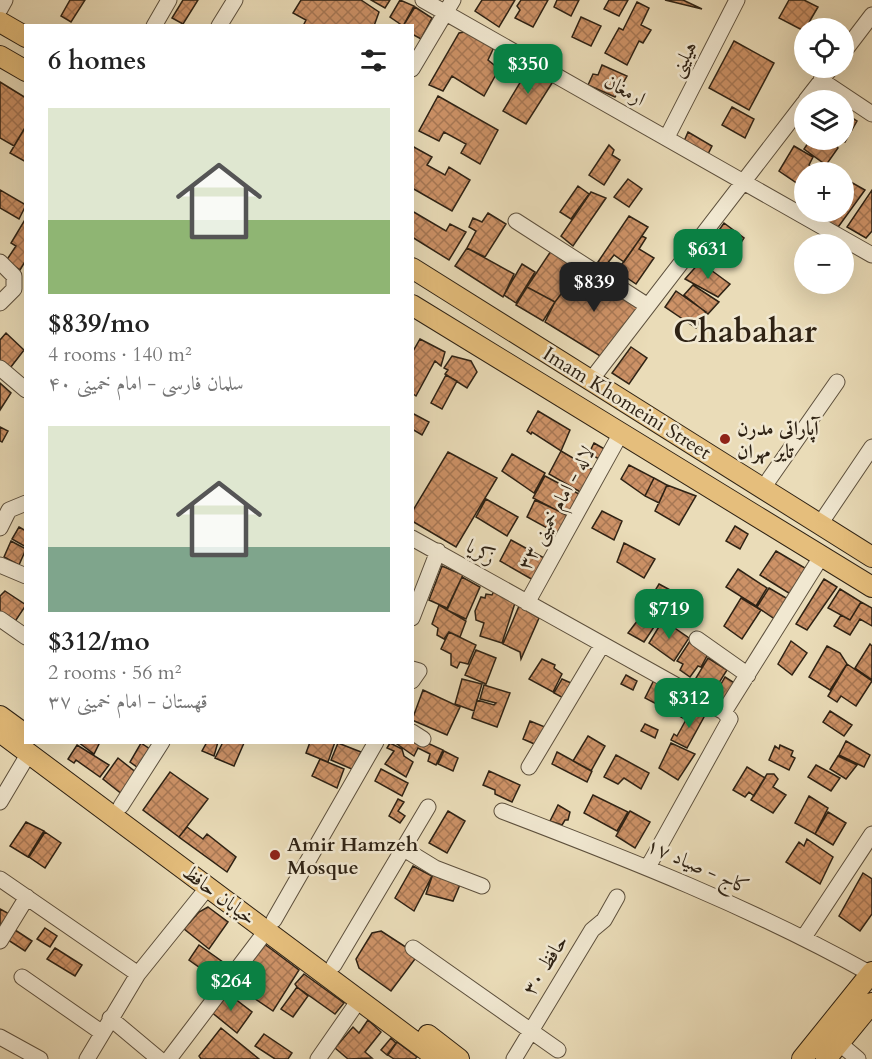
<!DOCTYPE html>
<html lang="en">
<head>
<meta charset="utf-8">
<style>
	body { margin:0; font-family:Cardo,Amiri,serif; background:#f2f2f2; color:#222; height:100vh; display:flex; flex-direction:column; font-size:22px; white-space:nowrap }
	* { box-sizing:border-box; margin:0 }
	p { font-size:20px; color:#767676 }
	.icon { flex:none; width:33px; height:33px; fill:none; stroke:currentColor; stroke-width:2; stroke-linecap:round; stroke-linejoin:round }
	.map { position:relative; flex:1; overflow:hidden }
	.side { position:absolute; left:24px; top:24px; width:390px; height:720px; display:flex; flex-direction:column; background:#fff; border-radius:0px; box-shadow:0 6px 24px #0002 }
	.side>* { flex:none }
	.fabs { position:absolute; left:794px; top:18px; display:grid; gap:12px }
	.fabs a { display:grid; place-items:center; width:60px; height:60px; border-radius:50%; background:#fff; box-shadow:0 6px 24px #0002; font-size:30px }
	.price { position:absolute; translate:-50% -51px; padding:0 14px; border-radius:12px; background:#0b8043; color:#fff; font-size:20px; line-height:39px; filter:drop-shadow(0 2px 3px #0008) }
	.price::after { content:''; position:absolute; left:50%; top:36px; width:18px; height:14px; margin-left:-9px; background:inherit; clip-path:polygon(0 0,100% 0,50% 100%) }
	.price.current { background:#222; color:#fff }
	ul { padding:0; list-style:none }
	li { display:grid; align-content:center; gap:12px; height:318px; padding:0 24px }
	li span { display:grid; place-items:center; height:186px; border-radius:0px; color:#555 }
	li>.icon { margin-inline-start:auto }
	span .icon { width:108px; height:108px; fill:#fffc; stroke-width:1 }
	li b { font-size:26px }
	h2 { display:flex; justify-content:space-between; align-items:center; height:72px; padding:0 24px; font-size:26px }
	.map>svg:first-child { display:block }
</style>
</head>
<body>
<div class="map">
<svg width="872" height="1059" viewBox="0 0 872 1059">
	<defs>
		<pattern id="building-cross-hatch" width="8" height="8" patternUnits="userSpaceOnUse" patternTransform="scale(1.5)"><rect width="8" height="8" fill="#cd9267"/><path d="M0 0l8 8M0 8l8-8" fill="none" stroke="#a77754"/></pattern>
	</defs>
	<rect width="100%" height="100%" fill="#eadcb8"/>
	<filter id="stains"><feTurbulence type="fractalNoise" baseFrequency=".00333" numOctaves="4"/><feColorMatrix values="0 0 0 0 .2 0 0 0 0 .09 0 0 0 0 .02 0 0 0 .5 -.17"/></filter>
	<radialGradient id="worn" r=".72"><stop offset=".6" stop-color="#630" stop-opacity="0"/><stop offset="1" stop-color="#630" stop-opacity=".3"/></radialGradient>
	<!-- building -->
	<path fill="url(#building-cross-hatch)" stroke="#2e2214" stroke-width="1.5" d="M70,0H85L71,22L61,16Z
		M183,0H198L183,24L172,18Z
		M301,0H361L379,12L374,26H303L306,20L293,13Z
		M371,0H390L385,8Z
		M400,0L414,6L403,26L390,17Z
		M482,0H515L499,27L475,11Z
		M521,0H548L533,27L515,18L520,10L517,6Z
		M557,0H579L571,16L554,7Z
		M609,0H628L619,16L604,9Z
		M665,0H683L702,9Z
		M789,0H804L818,7L804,31L779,18Z
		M637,2L649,8L641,25L651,30L643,43L639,41L627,65L605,53L619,28L623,30Z
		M415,7L432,18L421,39L412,34V26H403Z
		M581,17L601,26L591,46L572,37Z
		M470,31L494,47L488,60L499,69L484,96L452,76L443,91L429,85L459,33Z
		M734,41L774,63L749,110L709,88Z
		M602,65L627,76L615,97L588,85L593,74L598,75Z
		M530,66L554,80L526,124L503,111Z
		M0,82L26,98V126L14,146L0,138Z
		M438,96L498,130L480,164L461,153L466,144L444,132L439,141L419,131Z
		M732,107L754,119L745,138L722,125Z
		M843,112L857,121L845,142L842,140Z
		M26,126V162L10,153Z
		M688,132L712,146L706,158L682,146Z
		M810,140H833L838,148L826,165L804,149Z
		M609,145L614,150L612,155L620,160L604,185L589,175Z
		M412,146L432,157L427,165L445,175L449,167L470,180L452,211L412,188Z
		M794,146L813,157L809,165L819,172H804V188L779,171Z
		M628,179L642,189L629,207L614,197Z
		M849,181L865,190L836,230L821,222L828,212H843V189Z
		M578,186L589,194L571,219L560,212Z
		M0,190L26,205L19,219L0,208Z
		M872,190V231L866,238L847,227Z
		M591,192L606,198L573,246L561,236Z
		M412,211L446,231L450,224L466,232L449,260L412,237Z
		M488,213L506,224L485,257L467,248L476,231L469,227L473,218L482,222Z
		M629,216L648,227L624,262L614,255L606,265L598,262Z
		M26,218V260L20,270L6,261L16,246L11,243Z
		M724,223L744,238L733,255L712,240Z
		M642,236L646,238L639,249L654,258L636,284L617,271Z
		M467,248L514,274L503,297L455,266Z
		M553,248L582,266L555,302L527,287Z
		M700,262L730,284L718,297L685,279Z
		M522,264L535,272L516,303L504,295Z
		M588,269L644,305L605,359L545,322L555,302L571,281L577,285Z
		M693,285L719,302L708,314L684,295Z
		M527,287L555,302L543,321L516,305Z
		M676,291L706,312L696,328L665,307Z
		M6,333L24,350L7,372L0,365V340Z
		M420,339L445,352L441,366L435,361L416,396L412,393V353Z
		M631,347L647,358L629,384L612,373Z
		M452,356L471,361L477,372L467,388L445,374L448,370L444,368Z
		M446,375L457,381L442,409L431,403Z
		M0,383L11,393L0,410Z
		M538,411L570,430L561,451L532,432L531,434L527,431Z
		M412,413L429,422L422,435L412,429Z
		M0,427L8,431L2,442L0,441Z
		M594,443L608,451L602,461L589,453Z
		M561,451L595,471L582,493L549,474Z
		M448,452L497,478L456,547L412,521V512Z
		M512,454L545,473L534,493L502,471Z
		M629,465L654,478L645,496L621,479Z
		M545,476L581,495L568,516L533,498Z
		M654,478L667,485L659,503L645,496Z
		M667,485L696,496L679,525L655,511Z
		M486,499L518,517L507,536L476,517Z
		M535,500L567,515L558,534L527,517Z
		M602,511L622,521L614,540L592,528Z
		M735,526L748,534L740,549L726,541Z
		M19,527L26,531V547L12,539Z
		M511,540L546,559L533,580L500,561Z
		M11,541L26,549L19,565L4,557Z
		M624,543L655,559L644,578L617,562Z
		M776,551L810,571L795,597L760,575Z
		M442,566L463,575L447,608L429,600Z
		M738,569L767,588L756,606L726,587Z
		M462,577L480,587L466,619L447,610Z
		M824,579L837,587L807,630L796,624Z
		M659,584L685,598L669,623L644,609Z
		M769,588L793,602L779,622L757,607Z
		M840,589L861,602L850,620L828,608Z
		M5,591L26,605L14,623L0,614V596Z
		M494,591L515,603L502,643L480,636L484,623L476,620L475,611L481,597L485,598L486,594L492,595Z
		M741,598L761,610L742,639L724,626Z
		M861,602L872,608V626L860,619L850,635L834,626L841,615L850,620Z
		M439,605L466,621L460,637L449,632L444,639L437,635L438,628L432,624Z
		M519,606L539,618L521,659L520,652L503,644Z
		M644,612L658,621L644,642L628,633Z
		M663,620L689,638L674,661L649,643Z
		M449,632L476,645L468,664L460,662L457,668L451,665V654L441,649Z
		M690,641L708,654L701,667L698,666L690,677L680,670L683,664L677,661Z
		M791,641L807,653L792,675L778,664Z
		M870,644L872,646V680L855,668Z
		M827,646L840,653L847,664L830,690L809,677Z
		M476,650L496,658L486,684L465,675Z
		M708,658L727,670L712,694L693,683Z
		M542,659L555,665L554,668L562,674L553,692L529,679Z
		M847,664L872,681L856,706L841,696L837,702L828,696Z
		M626,675L637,681L633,690L621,684Z
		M725,677L739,686L726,707L712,700Z
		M462,679L482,684L474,711L455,704Z
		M562,679L571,683L569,701L554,693Z
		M654,680L674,689V693L683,699L681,702L690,708L683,718L645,698Z
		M484,685L510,693L497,727L472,718L477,700L494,705L496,703L480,699Z
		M423,690L460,707L447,735L412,720Z
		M692,709L704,717L687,748L671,740L674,734L677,736Z
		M830,711L852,725L844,736L823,722Z
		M530,721L550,729L539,746L523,739Z
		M645,724L658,730L655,738L641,731Z
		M412,736L443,750L436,765L428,761L430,754L418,748L414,756L397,744L412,742Z
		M588,736L605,746L591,771L573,761Z
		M846,741L870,755L864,767L839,755Z
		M78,742H100L94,754Z
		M207,742H218L214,756L202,751Z
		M223,742L244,743L234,766L215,758Z
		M310,742H335L328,762L306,753Z
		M141,743L153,751L141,770L130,762Z
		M338,743L361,752L354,770L331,760Z
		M390,743L402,749L404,756L413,762L406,777L385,764L394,751L387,748Z
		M671,743L695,754L678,780L659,768Z
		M77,745L109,765L100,777L76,760L74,763L68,759Z
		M780,745L793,751L791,756L795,758L789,770L769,760L775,746L779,749Z
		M444,751L458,758L453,771L438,764Z
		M557,752L592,771L587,782L552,764Z
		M616,755L649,773L641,789L624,778L618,784L604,777Z
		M838,756L857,765L846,779L830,769Z
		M118,758L138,774L123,795L103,779Z
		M320,759L344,769L337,788L312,776Z
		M816,765L840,778L831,791L808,777Z
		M747,767L765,778L754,796L749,792L745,797L733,790Z
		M381,769L408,783L402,796L375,781Z
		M489,771L520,785L512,802L495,794V790L483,785Z
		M170,772L208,799L179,837L143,810Z
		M767,774H774L778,779L773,787L786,795L773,813L751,800Z
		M593,795L628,812L617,831L584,813Z
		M809,796L828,808L815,834L795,823Z
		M398,799L404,802L398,811L405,816L400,823L389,816Z
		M558,805L570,812L568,820H565L562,825L550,821Z
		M448,811L465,821L447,853L429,843Z
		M630,811L650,822L635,848L616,836Z
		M828,812L846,823L833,845L815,834Z
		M26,822L44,831L28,857L10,846Z
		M187,827L203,839L207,834L236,857L227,872L179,837Z
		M45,832L61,843L45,868L29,857Z
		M807,839L833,857L820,884L786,862L799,842L804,846Z
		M413,866L432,876L414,911L395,898Z
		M434,871L462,880L453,901L426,894Z
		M863,873L872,879V914L860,931L839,916Z
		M208,907L228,922L209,949L184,929L199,912Z
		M0,909L11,915L0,930Z
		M12,928L32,941L25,951L5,938Z
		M45,928L57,936L50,947L37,939Z
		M381,931L418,955L391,991L359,968L356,959L372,933Z
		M263,943L299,970L273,1011L251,996L256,990L239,975Z
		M199,945L227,965L217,980L189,960Z
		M55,948L82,965L75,976L47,959Z
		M304,974L344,1003L335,1014L297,987L295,984Z
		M297,987L308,996L293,1017L281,1009Z
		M226,992L252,1012L237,1033L210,1011Z
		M368,1020L381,1032L365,1052L372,1058L348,1059L335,1048L353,1027L359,1033Z
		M221,1028L259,1059H201L199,1056Z
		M264,1034L292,1053L288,1059H275L255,1046Z
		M391,1038L396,1043L387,1055L381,1050Z
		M397,1042L417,1057L415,1059H394L388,1055Z"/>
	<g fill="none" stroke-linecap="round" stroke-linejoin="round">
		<!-- minor casing -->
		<g stroke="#5d503d" stroke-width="17">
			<path id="minor" d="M423,0L872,255
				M0,9L5,0
				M154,26L169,0
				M219,26L235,0
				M843,53L872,15
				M412,69L453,0
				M821,80L872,114
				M806,100L831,68
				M667,137L737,0
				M516,221L648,306
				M0,262L14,276V289L0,303
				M0,368L26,390
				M591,380L804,103
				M763,488L837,382
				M820,524L872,447
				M0,528L9,510L26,503
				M412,538L724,712
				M0,565L26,576
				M527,603L621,433
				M412,618L438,551
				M0,619L26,637
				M697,639L748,675
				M412,669L419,671L412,681
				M412,732L423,739
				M529,767L602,645
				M0,802L29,753
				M121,806L162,742
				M502,811C628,859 753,908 871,974
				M404,849L435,868L482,886
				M648,867L730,719L724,712L821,557
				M0,879L138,974
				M274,920L376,742
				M804,937L872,834
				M0,941L27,897
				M413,948L558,1050
				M334,965L428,807
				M22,977L101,1032
				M110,1018L159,1059
				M0,1037L40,1059
				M839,1043L858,1059
				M87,1059L138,974L208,887
				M169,1059L266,931
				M318,1059L359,1000
				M514,1059L592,930L604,920L617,897"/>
		</g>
		<!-- major casing -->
		<g stroke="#2e2214" stroke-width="22">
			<path id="major" d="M0,22L26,37
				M0,56L26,71
				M412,268L872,557
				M412,305L872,587
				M0,716L26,735
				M0,732L438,1059
				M428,1035L459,1059
				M802,1059L872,972
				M826,1059L872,1003"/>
		</g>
		<!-- minor -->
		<use href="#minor" stroke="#f1e8d1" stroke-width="15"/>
		<!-- major -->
		<use href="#major" stroke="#e5be7c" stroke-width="20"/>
	</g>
	<!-- markers -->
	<g fill="#8f2418" stroke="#f1e8d1" stroke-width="2">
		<circle cx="725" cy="439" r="6"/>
		<circle cx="275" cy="855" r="6"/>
	</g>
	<g text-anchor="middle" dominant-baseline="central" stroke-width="5" stroke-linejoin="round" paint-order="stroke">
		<!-- street labels -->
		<g font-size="20" fill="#2e2214" stroke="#f1e8d1">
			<text transform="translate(683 59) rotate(-63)">هیلینی</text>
			<text transform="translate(625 90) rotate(29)">ارمغان</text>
			<text transform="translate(627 403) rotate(32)">Imam Khomeini Street</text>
			<text transform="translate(556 508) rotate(-61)">لاله - امام خمینی ۳۳</text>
			<text transform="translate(481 552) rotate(30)">زکریا</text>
			<text transform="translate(698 866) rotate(24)">کاج - صیاد ۱۷</text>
			<text transform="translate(219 895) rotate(37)">خیابان حافظ</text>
			<text transform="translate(545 965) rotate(-58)">حافظ ۳۰</text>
		</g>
		<!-- poi labels -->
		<g font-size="20" font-weight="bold" fill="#2e2214" stroke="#f1e8d1" text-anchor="start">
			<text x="737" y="428">آپاراتی مدرن<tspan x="737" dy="23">تایر مهران</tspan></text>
			<text x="287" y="844">Amir Hamzeh<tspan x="287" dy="23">Mosque</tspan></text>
		</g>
		<!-- town labels -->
		<g font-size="32" font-weight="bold" fill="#2e2214" stroke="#f1e8d1">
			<text x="745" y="332">Chabahar</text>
		</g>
	</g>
	<rect width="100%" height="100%" filter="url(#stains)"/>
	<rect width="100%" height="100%" fill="url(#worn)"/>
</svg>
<div class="fabs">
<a><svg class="icon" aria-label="locate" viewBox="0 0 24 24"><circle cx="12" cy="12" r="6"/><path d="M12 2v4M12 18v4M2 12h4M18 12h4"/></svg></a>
<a><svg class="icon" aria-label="layers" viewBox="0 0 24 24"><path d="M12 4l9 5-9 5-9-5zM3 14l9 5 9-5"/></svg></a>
<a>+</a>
<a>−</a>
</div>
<b class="price" style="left:528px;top:95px">$350</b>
<b class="price" style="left:708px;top:280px">$631</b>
<b class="price current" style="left:594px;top:313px">$839</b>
<b class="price" style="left:669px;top:640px">$719</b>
<b class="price" style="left:689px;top:729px">$312</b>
<b class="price" style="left:231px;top:1012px">$264</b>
<section class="side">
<h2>6 homes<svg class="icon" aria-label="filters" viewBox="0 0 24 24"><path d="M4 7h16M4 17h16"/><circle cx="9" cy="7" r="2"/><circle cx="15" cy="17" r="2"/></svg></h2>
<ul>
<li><span style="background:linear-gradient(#dfe7d0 60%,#8fb573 0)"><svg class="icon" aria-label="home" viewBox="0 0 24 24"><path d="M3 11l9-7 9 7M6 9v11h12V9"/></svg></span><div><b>$839/mo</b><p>4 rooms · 140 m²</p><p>سلمان فارسی - امام خمینی ۴۰</p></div></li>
<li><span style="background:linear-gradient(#dfe7d0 65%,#7fa58c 0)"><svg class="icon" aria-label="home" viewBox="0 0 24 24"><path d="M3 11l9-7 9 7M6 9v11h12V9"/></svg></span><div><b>$312/mo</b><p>2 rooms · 56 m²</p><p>قهستان - امام خمینی ۳۷</p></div></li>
</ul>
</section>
</div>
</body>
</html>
